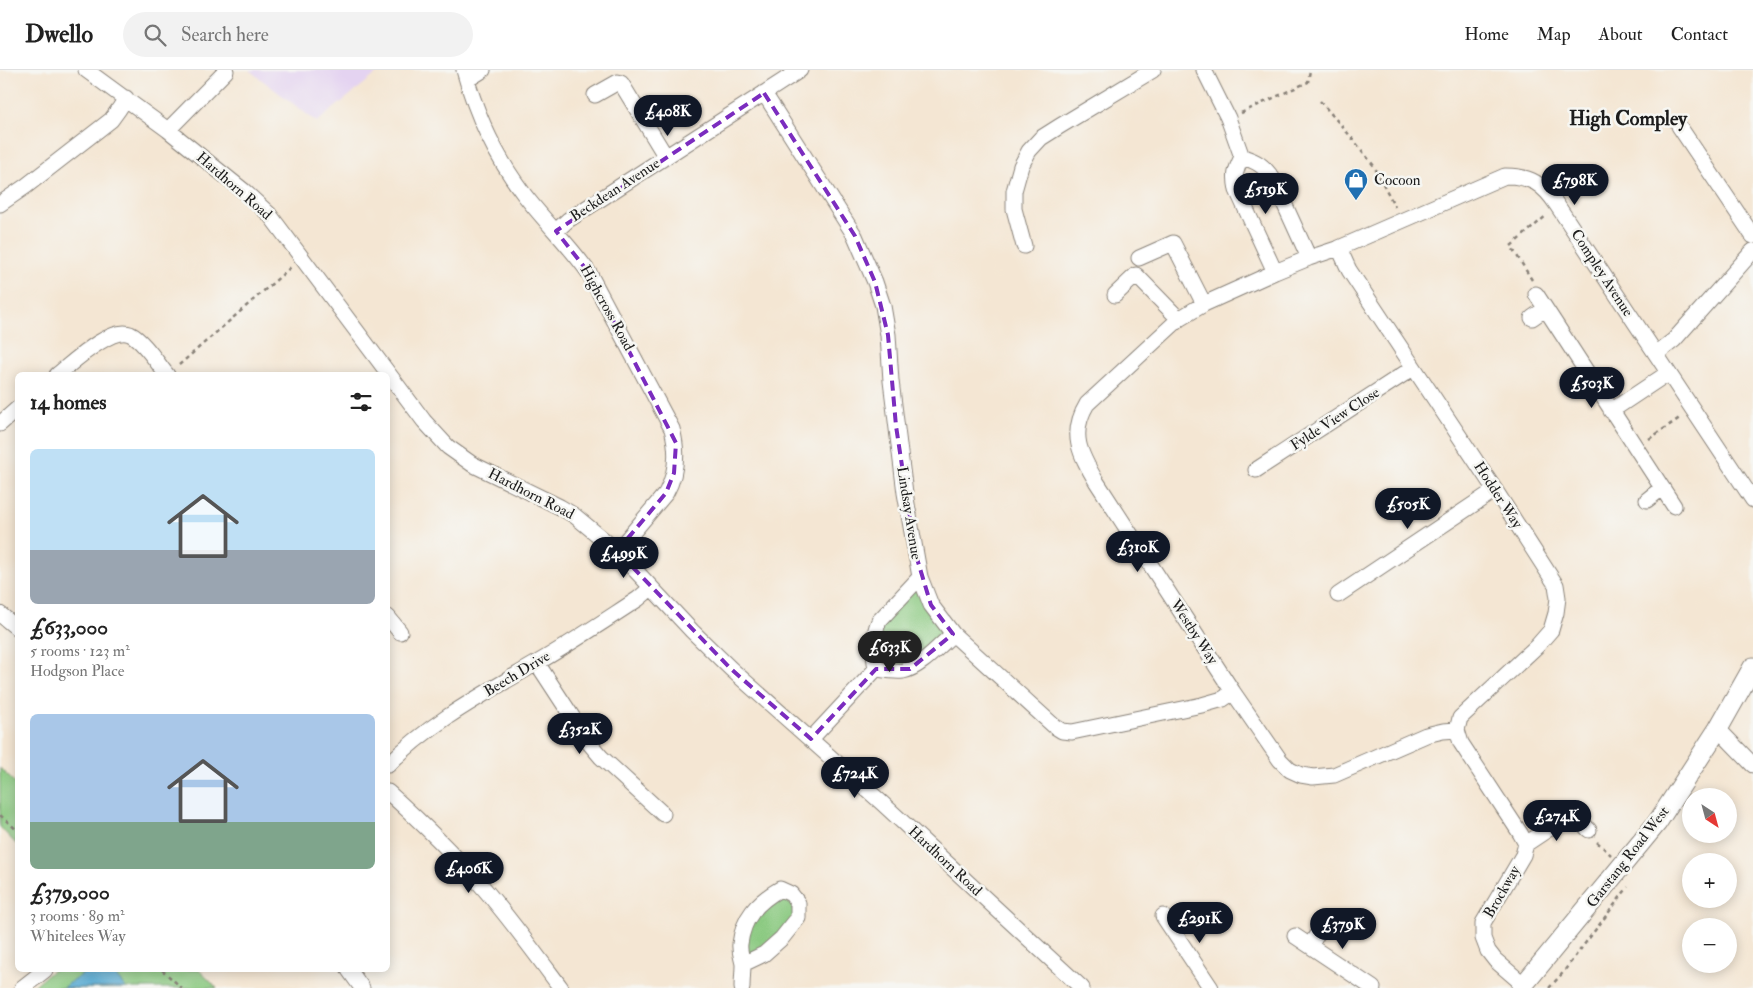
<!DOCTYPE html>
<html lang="en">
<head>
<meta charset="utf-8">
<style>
	body { margin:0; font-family:"IM FELL Double Pica",serif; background:#f2f2f2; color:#222; height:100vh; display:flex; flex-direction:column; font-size:19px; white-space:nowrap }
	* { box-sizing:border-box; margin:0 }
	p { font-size:16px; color:#767676 }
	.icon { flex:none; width:28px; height:28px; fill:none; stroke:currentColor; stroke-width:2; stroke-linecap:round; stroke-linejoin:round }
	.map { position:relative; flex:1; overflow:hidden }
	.details { position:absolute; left:15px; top:302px; width:375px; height:600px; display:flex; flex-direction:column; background:#fff; border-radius:8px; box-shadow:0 2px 12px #0003 }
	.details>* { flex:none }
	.needle { width:32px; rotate:144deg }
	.controls { position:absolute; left:1682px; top:718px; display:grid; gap:10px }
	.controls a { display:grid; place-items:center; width:55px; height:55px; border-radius:50%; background:#fff; box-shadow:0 2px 12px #0003; font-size:25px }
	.price { position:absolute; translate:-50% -42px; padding:0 11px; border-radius:18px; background:#111827; color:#fff; font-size:16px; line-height:32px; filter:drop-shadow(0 1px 2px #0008) }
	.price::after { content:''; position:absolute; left:50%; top:30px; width:15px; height:11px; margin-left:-8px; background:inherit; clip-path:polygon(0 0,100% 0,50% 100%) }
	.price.selected { background:#222; color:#fff }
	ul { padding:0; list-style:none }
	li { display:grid; align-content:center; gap:10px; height:265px; padding:0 15px }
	li span { display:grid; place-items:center; height:155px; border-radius:8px; color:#555 }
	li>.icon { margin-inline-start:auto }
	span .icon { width:90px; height:90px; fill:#fffc; stroke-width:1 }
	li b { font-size:21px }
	h2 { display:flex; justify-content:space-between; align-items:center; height:60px; padding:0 15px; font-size:21px }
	header { display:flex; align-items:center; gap:30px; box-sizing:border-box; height:70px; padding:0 25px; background:#fff; border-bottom:1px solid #e0e0e0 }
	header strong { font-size:24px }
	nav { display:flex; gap:28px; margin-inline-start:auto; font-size:18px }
	.search { width:350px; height:45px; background:#f2f2f2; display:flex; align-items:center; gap:12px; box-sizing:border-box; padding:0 18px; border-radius:28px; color:#767676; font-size:19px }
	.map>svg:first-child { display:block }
</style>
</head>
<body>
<header>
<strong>Dwello</strong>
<div class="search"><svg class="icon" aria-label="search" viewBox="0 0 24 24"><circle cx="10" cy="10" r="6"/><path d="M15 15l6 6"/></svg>Search here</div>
<nav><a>Home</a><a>Map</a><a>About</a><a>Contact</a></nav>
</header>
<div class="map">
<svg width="1753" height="918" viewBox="0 0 1753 918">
	<rect width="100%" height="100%" fill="#f6f6f2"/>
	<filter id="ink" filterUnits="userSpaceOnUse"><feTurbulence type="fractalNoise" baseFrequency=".02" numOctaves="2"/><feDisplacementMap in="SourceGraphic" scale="10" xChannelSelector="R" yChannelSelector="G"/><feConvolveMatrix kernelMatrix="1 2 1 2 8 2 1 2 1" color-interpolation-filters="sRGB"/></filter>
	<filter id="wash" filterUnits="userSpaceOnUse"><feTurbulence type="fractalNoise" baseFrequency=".0096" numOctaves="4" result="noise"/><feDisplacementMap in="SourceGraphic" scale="20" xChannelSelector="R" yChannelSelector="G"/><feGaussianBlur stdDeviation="1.12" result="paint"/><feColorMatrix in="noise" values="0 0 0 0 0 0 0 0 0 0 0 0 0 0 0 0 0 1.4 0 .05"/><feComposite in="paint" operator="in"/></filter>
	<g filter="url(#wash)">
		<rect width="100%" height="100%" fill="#f4e6d3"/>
		<!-- built -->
		<path fill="#e4d3f1" d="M249,0H381L317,52Z"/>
		<!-- green -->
		<path fill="#8ac980" stroke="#53724e" d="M920,507L953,564L919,594L876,599L873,567Z
			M0,698L17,715V775L0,757Z
			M791,824L798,848L743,894L746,856L758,834Z
			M53,900H199L217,918H31Z"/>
		<!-- water -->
		<path fill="#58acd4" stroke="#3a6478" d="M89,900H111L126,918H62Z"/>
	</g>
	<g filter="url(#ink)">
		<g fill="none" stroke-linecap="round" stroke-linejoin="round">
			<!-- minor casing -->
			<g stroke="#888178" stroke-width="17">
				<path id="minor" d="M86,0L168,60L244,121L269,144L424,351L448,377L472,394L560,437L575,446L604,470L635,500L692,561L731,599L882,733L1082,918
					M464,0C476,44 496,87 523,123C544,151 569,174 589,203L672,359C678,381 677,403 666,423L617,481
					M1204,0L1228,48L1242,87C1235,101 1234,105 1237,120L1275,202
					M467,10L483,0
					M764,23L855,166L875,212L883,236L888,265L891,311L905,423L920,507L931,535L953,564L1054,656L1062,661L1072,662L1202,635L1223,629L1233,622
					M595,25L618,12L621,13L666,87
					M1679,56L1753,166
					M168,60L226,1
					M1242,87C1257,91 1264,96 1273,109L1309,188
					M0,134L26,116L111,50L119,39L126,28
					M556,161L568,150L800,0
					M1024,176L1014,139V121L1021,96L1029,81L1041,68L1060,56L1153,0
					M1339,178L1349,200L1495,420L1556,515L1558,528L1556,543L1551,560L1537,576L1460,648L1457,660L1461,673L1520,763L1526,774L1523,785L1483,853V868L1488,881L1495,890L1524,915
					M1139,188L1173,173L1204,234
					M1536,224L1674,436
					M1115,225L1136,205L1179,249
					M1532,248L1545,239
					M1656,284L1674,270L1753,181
					M57,305C72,293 111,256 130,264C143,270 158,294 167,305
					M1611,341L1668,303
					M0,354L18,338
					M1256,400L1413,298
					M1647,430L1662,418
					M1338,525L1495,420
					M0,544L18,559
					M388,547L400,562
					M537,593L590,674L601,687L663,744
					M876,599C884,600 894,602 903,601C920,598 940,575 953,564
					M1718,659L1753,695
					M1457,660L1443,661L1426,665L1334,705L1313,707L1301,705L1290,700L1280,690L1233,622L1096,411C1080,384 1069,364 1087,334L1179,249L1204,234L1275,202L1309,188L1339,178L1505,106C1531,106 1543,114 1557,135L1753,430
					M811,669L876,599C873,581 872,567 879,551L920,507
					M388,695C429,653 484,624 535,594C570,574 604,551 638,529L651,518
					M388,722C420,751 452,782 480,814C509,847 535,883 561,918
					M1526,774L1565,748L1576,747L1589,760
					M1163,846L1211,918
					M1295,866L1373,918
					M1310,876L1319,861
					M349,900L362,918
					M22,918L45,900
					M742,918C742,910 743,902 743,894C742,888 739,881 740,874C743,848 757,832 780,819L791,824L798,833V848L782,868L764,884L743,894"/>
			</g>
			<!-- major casing -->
			<g stroke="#888178" stroke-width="21">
				<path id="major" d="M1521,918L1657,753L1718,659L1753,597"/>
			</g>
			<!-- path -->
			<path stroke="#888178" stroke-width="2.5" stroke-dasharray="4 4" stroke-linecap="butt" d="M1320,31L1352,68L1374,96L1395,137
				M1241,43L1308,12L1310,0
				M1532,210L1511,176L1547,145
				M179,295L291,197
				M1649,369L1681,347
				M0,745L18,761
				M1597,772L1611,785
				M162,900L182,918
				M1549,918L1561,905L1628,817"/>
			<!-- minor -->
			<use href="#minor" stroke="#fff" stroke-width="15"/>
			<!-- major -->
			<use href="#major" stroke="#fff" stroke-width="19"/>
		</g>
	</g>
	<!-- marked area -->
	<path fill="none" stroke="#7b2cbf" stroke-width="4" stroke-dasharray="10 6" stroke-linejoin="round" d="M764,23L855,166L875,212L888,265L896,356L915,482L931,535L953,564L910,599H876L811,669L731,599L617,481L666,423L674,403L676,373L589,203L556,161Z"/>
	<!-- icons -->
	<defs>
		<g id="shop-pin" transform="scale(1.25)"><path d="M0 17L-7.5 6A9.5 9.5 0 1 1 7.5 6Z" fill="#1f6fb2" stroke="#f6f6f2"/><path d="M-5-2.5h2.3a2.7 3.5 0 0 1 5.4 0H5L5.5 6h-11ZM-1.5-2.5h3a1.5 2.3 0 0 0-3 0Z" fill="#fff"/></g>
	</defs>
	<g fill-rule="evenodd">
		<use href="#shop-pin" x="1356" y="110"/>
	</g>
	<g text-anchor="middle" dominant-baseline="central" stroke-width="5" stroke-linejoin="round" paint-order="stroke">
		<!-- poi labels -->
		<g font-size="15" fill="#1c1c1c" stroke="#f6f6f2" text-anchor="start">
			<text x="1374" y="110">Cocoon</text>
		</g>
		<!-- street labels -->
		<g font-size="15" fill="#1c1c1c" stroke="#f6f6f2">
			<text transform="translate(234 116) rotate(41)">Hardhorn Road</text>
			<text transform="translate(615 120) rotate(-33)">Beckdean Avenue</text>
			<text transform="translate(1602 203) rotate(57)">Compley Avenue</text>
			<text transform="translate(607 238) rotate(61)">Highcross Road</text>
			<text transform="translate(1335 349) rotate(-33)">Fylde View Close</text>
			<text transform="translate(531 424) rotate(27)">Hardhorn Road</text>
			<text transform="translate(1498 425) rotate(57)">Hodder Way</text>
			<text transform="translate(909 443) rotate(81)">Lindsay Avenue</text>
			<text transform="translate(1194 562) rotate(57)">Westby Way</text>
			<text transform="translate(517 604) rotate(-31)">Beech Drive</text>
			<text transform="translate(1628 787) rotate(-52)">Garstang Road West</text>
			<text transform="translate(945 791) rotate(43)">Hardhorn Road</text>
			<text transform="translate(1502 822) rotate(-60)">Brockway</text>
		</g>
		<!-- district labels -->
		<g font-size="20" font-weight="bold" fill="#1c1c1c" stroke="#f6f6f2">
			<text x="1628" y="48">High Compley</text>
		</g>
	</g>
</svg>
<div class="controls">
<a><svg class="needle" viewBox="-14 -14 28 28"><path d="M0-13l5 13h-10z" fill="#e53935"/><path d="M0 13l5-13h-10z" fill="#767676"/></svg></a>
<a>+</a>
<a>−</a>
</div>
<b class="price" style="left:668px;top:67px">£408K</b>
<b class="price" style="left:1575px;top:136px">£798K</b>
<b class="price" style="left:1266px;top:145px">£519K</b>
<b class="price" style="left:1592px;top:339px">£503K</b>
<b class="price" style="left:1408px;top:460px">£505K</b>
<b class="price" style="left:1138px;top:503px">£310K</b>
<b class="price" style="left:624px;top:509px">£499K</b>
<b class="price selected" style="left:890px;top:603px">£633K</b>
<b class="price" style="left:580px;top:685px">£352K</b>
<b class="price" style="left:855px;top:729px">£724K</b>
<b class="price" style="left:1557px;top:772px">£274K</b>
<b class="price" style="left:469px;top:824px">£406K</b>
<b class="price" style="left:1200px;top:874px">£291K</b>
<b class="price" style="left:1343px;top:880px">£379K</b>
<section class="details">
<h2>14 homes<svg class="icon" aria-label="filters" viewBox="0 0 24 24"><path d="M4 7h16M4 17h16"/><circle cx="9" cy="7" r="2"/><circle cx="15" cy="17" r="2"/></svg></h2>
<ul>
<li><span style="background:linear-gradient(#bfe0f5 65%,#9aa5b1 0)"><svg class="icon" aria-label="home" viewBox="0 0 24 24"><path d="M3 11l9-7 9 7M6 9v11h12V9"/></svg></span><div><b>£633,000</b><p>5 rooms · 123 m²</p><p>Hodgson Place</p></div></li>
<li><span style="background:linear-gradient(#a9c7e8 70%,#7fa58c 0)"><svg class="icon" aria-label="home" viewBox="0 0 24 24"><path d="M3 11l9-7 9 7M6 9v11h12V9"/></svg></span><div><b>£379,000</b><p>3 rooms · 89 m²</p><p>Whitelees Way</p></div></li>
</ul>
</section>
</div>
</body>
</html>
